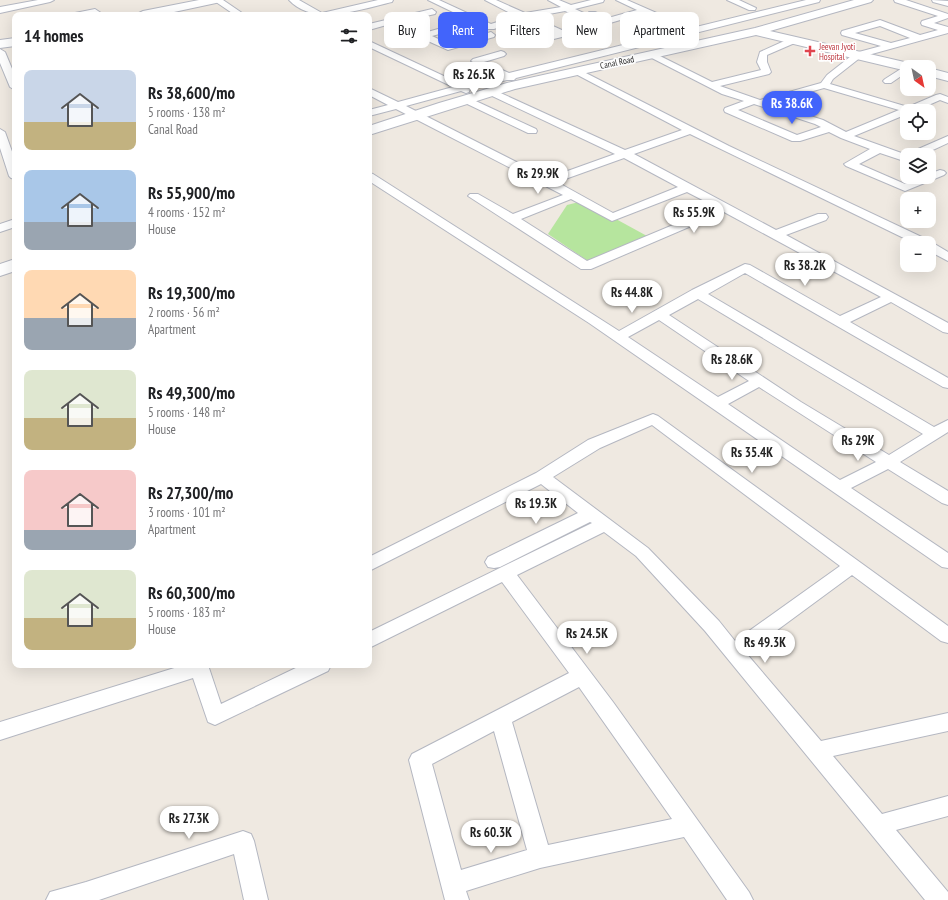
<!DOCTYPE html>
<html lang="en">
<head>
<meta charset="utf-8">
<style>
	body { margin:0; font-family:"PT Sans Narrow",sans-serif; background:#f2f2f2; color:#202124; height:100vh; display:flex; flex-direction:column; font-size:15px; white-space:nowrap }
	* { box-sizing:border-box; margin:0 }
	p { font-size:13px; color:#757577 }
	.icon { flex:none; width:22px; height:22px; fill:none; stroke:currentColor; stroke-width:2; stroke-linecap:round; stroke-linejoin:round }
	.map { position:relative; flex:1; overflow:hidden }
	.sheet { position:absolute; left:12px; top:12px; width:360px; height:656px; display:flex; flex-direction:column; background:#fff; border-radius:8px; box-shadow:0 4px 16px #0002 }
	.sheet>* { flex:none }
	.banner { position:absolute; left:384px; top:12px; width:380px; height:36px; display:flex; gap:8px }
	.needle { width:26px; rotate:147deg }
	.buttons { position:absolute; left:900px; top:60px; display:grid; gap:8px }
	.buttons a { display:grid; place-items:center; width:36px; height:36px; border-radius:8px; background:#fff; box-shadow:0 4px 16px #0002; font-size:20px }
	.price { position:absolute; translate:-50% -34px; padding:0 9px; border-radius:14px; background:#fff; color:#222; font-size:13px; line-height:26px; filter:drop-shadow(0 1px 2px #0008) }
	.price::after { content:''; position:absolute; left:50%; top:24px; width:12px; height:9px; margin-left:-6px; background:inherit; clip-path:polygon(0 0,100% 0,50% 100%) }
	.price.current { background:#4264fb; color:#fff }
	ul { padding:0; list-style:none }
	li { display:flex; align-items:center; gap:12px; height:100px; padding:0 12px }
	li span { display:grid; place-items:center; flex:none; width:112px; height:80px; border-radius:8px; color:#555 }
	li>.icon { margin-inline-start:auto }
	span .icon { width:48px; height:48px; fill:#fffc; stroke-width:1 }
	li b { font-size:17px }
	h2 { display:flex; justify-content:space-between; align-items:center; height:48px; padding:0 12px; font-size:17px }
	.pill { padding:0 14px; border-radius:8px; background:#fff; box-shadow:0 4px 16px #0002; font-size:14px; line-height:36px }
	.pill.current { background:#4264fb; color:#fff }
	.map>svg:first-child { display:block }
</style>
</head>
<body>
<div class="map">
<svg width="948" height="900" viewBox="0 0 948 900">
	<rect width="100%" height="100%" fill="#efe9e1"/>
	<!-- green -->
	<path fill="#b6e59e" d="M583,201L647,236L588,261L548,234L567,205Z"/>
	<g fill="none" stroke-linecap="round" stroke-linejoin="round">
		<!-- street casing -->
		<g stroke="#b4b7c1" stroke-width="2">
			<path id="street" d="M38,0H54L50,2L0,13V7Z
				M213,0H223L245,15H235Z
				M289,0H299L322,13L378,0H393L392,2C361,9 314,27 289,0Z
				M428,0H439L491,24L516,16L485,0H496L525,13L561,7L548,0H559L571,5L591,0H604L603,2L575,9L588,15L589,12H595L608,18L637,10L616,0H627L668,18L667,20L629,31L626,30L625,28L626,26L656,18L644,13L566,36L521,47L518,46L517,44L518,42L554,33L523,19L494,29H488ZM565,11L593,23L564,31L533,17Z
				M727,0H739L756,8L755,10H749Z
				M806,0H820L819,2L516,78L514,80H507L470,89L469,92L466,93L461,91L406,106L548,178L615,154L488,94L486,92L488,90H494L625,150L682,130L570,71L572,69H578L729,146L928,240L948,252V261L929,251V243H914L690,134L634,154L776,230L818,214H826L828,217L826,220L786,235L948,323V333L943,332L891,302L850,322L948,378V388L943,387L745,273L708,294L934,427L948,420V432L900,462L948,491V505L942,503L888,469L851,488L948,553V568L942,567L589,323L369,181V173L373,174L619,331L692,290L745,264L750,265L840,316L881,297L724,212L591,269H581L468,196L470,194H478L513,214L563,195L396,109L369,116V110L388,105L369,95V88L398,102L453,87L369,47V41L463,85L499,76L471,61L473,59L501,51L504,52L506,54L504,56L484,62L509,73ZM624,158L678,187L613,213L557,182ZM687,192L716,207L587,261L521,219L571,199L612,221ZM698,299L923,434L889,455L801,402L669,315ZM659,320L749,381L718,397L628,337ZM759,387L876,462L840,480L728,404Z
				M894,0H906L948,14V18L934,23L948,27V33L861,57L833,79L830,84L908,107L936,95L940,94L948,97V103L940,100L915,111H907V114L854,136L907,155V162L880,153L859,164L905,184L921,177H929V174L940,170L944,171L946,173L944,175L905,191L846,166L844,164L870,149L841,138L829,132L800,141H792L725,112L724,110L725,108L744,101L722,94L646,55L651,52L654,53L712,82L761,70L757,62L760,52L791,38H797L798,40L797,42L767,55V62L771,72L769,74L720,86L760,100L821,83L827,75L855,53L881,46L842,35L841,33L842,31L880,20L920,35L938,30L922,25L921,23L922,21L938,16L895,2ZM880,26L910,38L891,43L855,33ZM824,88L899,110L846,132L823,120L770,103ZM754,104L815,124L821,127L797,135L738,110Z
				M932,0L948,1V6L933,2Z
				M95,9L104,15H74L75,13Z
				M432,9L436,12L435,14L400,22L424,33L466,21L469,22L470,24L469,26L432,36L449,44L491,32L495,35L494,37L448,50L390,24L369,30V24Z
				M0,49L5,52L15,76V90L10,87L0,63Z
				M907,65L911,67H907V72L891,83H885L883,81L885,79Z
				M465,96L536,129L537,131L536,133H528L461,101L460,99Z
				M0,129L5,132L15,160V179L11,178L9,176L0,148Z
				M948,136V143L922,155H908L909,153Z
				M15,219V227L0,232V224Z
				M653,414L658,416L948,626V643L941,641L852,575L746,653L821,741L948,713V731L833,756L882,814L948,796V816L896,830L948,892V900H925L705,631L636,556L604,532L517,575L613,702L749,892L753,900H727L684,837L540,868L466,891L469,900H445L409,760L412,754L569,673L502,582L369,648V632L592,523L590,522L500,567L494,568L488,567L485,562L488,557L578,513L541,484L369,571V557L536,473L588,440ZM652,425L840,566L735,641L719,621L648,548L553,477L600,448ZM579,687L672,819L548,845L512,722ZM494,731L527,850L461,870L432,764Z
				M184,665H208L221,704L302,665H331L328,671L215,725L208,722L193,678L0,740V722Z
				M243,831L251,834L254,841L268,900H244L234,854L99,900H46L50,892L86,882Z"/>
		</g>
		<!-- secondary casing -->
		<g stroke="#b4b7c1" stroke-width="2">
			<path id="secondary" d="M199,0H222L220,2L216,3L160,15H137L139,13L143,11Z
				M854,0H873L871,2L770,31L913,64L914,67H907V71L756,35L515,89L369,135V126L439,103L507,83L755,28Z
				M15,38V46L0,48V40Z
				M929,68L948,73V81L929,76Z
				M15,259V271L0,276V264Z"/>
		</g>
		<!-- street -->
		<use href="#street" fill="#fff" fill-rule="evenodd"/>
		<!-- secondary -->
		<use href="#secondary" fill="#fff" fill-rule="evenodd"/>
	</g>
	<!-- markers -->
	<path fill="#e0444e" stroke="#fff" stroke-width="1.5" d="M808 45h4v4h4v4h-4v4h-4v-4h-4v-4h4z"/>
	<g text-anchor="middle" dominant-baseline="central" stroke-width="3.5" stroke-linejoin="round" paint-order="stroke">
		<!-- far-health labels -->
		<g font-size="9" fill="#be3a42" stroke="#fff" text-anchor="start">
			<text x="819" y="46">Jeevan Jyoti<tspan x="819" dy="10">Hospital</tspan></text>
		</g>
		<!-- far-street labels -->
		<g font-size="9" fill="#2e2e2e" stroke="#fff">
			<text transform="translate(617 62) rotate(-12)">Canal Road</text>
		</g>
	</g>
</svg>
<div class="buttons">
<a><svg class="needle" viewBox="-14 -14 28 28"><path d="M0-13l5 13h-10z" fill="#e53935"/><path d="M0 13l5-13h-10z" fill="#757577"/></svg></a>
<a><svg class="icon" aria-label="locate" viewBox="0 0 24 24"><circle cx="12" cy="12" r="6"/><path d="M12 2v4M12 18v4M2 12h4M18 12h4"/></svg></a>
<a><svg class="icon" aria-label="layers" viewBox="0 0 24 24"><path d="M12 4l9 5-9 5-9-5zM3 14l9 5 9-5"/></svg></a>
<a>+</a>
<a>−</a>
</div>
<b class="price" style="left:474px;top:96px">Rs 26.5K</b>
<b class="price current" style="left:792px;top:125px">Rs 38.6K</b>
<b class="price" style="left:538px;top:195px">Rs 29.9K</b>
<b class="price" style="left:694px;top:234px">Rs 55.9K</b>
<b class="price" style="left:805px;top:287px">Rs 38.2K</b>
<b class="price" style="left:632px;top:314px">Rs 44.8K</b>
<b class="price" style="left:732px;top:381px">Rs 28.6K</b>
<b class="price" style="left:858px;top:462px">Rs 29K</b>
<b class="price" style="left:752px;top:474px">Rs 35.4K</b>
<b class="price" style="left:536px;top:525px">Rs 19.3K</b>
<b class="price" style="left:587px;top:655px">Rs 24.5K</b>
<b class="price" style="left:765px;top:664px">Rs 49.3K</b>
<b class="price" style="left:189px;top:840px">Rs 27.3K</b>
<b class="price" style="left:491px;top:854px">Rs 60.3K</b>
<div class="banner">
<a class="pill">Buy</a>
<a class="pill current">Rent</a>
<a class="pill">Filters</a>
<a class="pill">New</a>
<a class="pill">Apartment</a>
</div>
<section class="sheet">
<h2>14 homes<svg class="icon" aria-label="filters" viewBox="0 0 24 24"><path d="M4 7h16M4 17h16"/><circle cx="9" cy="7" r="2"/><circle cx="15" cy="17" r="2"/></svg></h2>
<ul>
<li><span style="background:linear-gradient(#c9d6e8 65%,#c2b280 0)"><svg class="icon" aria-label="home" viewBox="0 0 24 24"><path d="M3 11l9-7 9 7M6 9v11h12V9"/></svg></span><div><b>Rs 38,600/mo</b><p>5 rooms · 138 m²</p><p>Canal Road</p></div></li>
<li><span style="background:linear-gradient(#a9c7e8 65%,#9aa5b1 0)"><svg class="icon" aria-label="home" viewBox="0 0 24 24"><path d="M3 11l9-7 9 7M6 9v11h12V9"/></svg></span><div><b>Rs 55,900/mo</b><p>4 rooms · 152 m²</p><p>House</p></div></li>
<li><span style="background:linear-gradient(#ffd9b3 60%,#9aa5b1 0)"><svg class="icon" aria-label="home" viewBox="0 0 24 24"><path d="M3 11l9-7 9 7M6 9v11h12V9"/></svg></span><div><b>Rs 19,300/mo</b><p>2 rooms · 56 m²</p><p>Apartment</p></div></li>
<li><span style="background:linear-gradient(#dfe7d0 60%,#c2b280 0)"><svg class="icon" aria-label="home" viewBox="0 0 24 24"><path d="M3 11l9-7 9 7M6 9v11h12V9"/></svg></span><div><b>Rs 49,300/mo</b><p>5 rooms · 148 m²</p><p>House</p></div></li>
<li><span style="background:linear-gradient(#f6c9c9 75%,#9aa5b1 0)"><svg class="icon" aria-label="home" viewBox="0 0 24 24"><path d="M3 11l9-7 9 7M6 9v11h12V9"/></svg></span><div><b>Rs 27,300/mo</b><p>3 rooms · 101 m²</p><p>Apartment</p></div></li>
<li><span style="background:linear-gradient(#dfe7d0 60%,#c2b280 0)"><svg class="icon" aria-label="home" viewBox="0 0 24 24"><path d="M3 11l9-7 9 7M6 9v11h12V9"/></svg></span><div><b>Rs 60,300/mo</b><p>5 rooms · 183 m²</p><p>House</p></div></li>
</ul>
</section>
</div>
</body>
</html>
